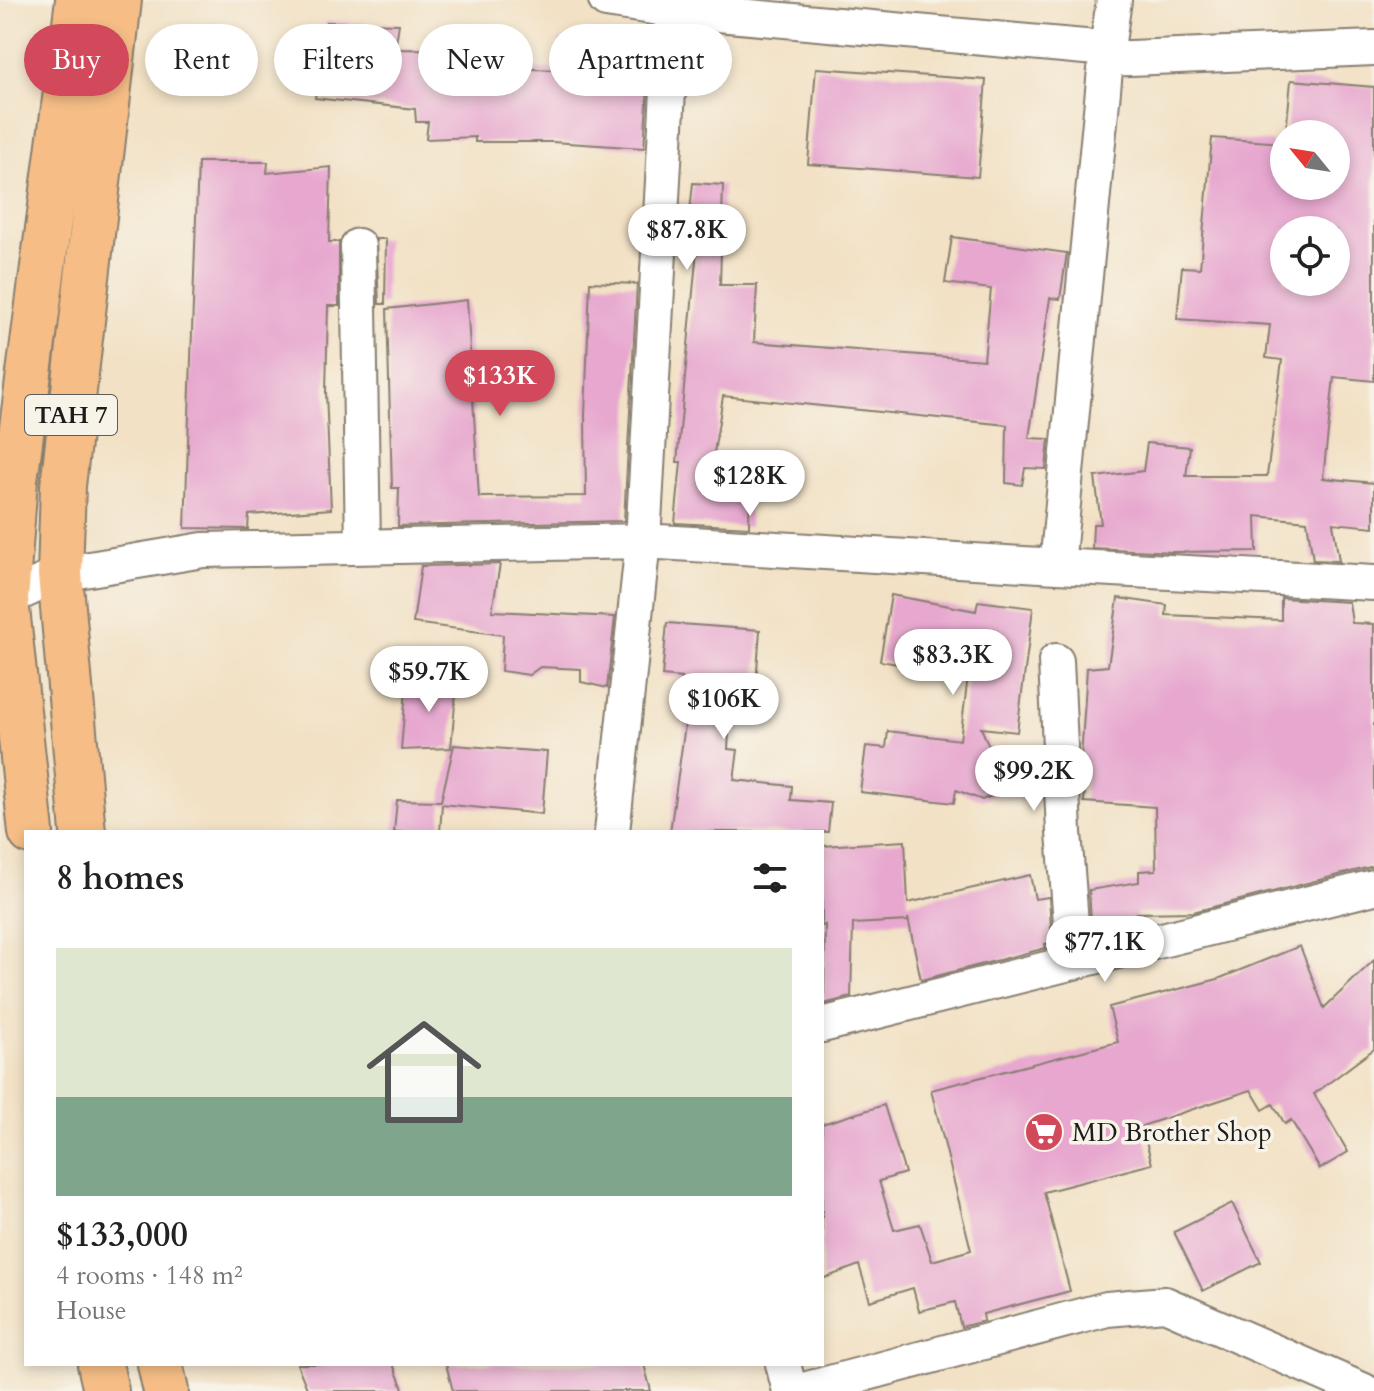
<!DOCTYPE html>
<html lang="en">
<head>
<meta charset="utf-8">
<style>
	body { margin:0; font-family:Cardo,serif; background:#f6f6f6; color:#222; height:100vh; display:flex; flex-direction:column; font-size:30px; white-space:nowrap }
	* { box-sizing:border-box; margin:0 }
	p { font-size:26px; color:#767676 }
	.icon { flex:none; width:44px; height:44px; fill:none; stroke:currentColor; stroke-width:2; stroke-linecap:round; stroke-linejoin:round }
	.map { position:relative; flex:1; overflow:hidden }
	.side { position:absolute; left:24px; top:830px; width:800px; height:536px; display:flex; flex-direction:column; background:#fff; border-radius:0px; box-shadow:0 4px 12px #0003 }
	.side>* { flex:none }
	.hud { position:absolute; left:24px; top:24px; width:800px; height:72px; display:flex; gap:16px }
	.needle { width:52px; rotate:300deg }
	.tools { position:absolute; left:1270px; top:120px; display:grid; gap:16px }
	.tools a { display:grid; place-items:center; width:80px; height:80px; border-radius:50%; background:#fff; box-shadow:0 4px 12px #0003; font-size:40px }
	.price { position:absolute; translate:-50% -68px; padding:0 18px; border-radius:28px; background:#fff; color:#222; font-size:26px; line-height:52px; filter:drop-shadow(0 2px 4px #0008) }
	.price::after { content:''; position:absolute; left:50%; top:48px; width:24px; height:18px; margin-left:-12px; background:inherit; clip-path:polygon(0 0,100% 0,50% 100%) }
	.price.active { background:#d1495b; color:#fff }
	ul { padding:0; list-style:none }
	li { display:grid; align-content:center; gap:16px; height:424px; padding:0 32px }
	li+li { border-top:2px solid #e0e0e0 }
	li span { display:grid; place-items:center; height:248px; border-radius:0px; color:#555 }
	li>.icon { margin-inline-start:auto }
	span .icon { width:144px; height:144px; fill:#fffc; stroke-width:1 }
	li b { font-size:34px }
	h2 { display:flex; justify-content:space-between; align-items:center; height:96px; padding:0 32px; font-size:34px }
	.chip { padding:0 28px; border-radius:36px; background:#fff; box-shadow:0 4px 12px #0003; font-size:28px; line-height:72px }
	.chip.active { background:#d1495b; color:#fff }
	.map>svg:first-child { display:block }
</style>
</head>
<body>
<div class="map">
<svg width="1374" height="1391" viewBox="0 0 1374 1391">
	<rect width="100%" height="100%" fill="#f7f3e8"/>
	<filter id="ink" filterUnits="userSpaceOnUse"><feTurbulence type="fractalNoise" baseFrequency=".0125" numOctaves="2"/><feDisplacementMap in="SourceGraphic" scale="16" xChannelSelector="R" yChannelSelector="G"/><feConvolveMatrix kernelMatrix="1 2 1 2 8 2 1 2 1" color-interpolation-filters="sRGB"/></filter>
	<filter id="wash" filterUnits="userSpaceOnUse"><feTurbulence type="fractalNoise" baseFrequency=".006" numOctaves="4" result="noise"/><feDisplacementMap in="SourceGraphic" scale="32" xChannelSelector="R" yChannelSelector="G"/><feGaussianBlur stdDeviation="1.8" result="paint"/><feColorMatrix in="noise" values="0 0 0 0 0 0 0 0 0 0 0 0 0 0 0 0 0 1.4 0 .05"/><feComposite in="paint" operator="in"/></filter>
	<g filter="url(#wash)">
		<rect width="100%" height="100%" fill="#f2e1c5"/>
		<g id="blocks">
			<!-- building -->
			<path fill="#e7a7cf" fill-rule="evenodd" d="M326,22L399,24L395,49L464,50L462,89L503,68L561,70L560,40L651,41L644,148L552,142H475V137L426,139L428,122H416L415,109L315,98Z
				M224,48L249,49L247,81H218Z
				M816,68L986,80L978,177L808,164Z
				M1291,80L1374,87V381L1334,377L1323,478L1374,483V527L1333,523L1339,561L1313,560L1307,521L1256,516L1257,551L1173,552L1092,548L1093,524H1101L1095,477L1143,471L1147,443L1190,447L1186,476H1267L1282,360L1266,358L1270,325L1177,319L1182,267L1200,268L1212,138L1284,143V186H1336V134H1286ZM1284,230H1336V282H1284Z
				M198,162H268L267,173L331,167L329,242H339V306H328L326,392L331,509L249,515L248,529L185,528Z
				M693,183L723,185L720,285H757L754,342L984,360L991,289L945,283L952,237L1067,253L1060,299L1050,298L1029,438L1049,439L1046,469L1025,468L1022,485L1006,483L1007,425L723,396L711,472L750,471L749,527L675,523L681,462H677L698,239H687Z
				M376,239H386L385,304H379Z
				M590,282L637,284L624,521L398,526L399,488H392L387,309L467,300L479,497L586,496L585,415Z
				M500,564L492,611L615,617L607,688L581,682V669L540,667L529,675L501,671L503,635L413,623L421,566Z
				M891,595L976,611L978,601L1033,608L1017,732L981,728L1003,778L997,794L982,800L956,790L954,803L860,792L866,746L886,748L888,731L960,740L968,676L880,661Z
				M1118,598L1167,605L1166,615L1281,620V598L1349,602L1352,623L1374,624V866L1193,912L1136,913L1138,926L1092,936L1089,890L1139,882V871L1156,870L1155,807L1084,802L1087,763L1081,762V759L1087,668L1108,666Z
				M667,623L760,630L756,684L732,682L728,749L738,750L734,780L792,786L791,800L831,803L828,832H670L686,718H682L685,690L681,689L682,678L662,676Z
				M407,678L457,682L451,748L401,750Z
				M454,745L547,752L542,814L442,804L440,832H394L397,800L441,801Z
				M905,841L908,903L1030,875L1035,899L1049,897L1052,942L1045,944L1046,948L921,980L908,918V921L853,924L851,997L824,1004L825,925L822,926V846Z
				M1300,946L1324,1008L1374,960V1049L1314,1094L1348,1152L1320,1169L1291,1120L1285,1124L1273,1104L1263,1110L1251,1090L1142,1126L1152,1164L1044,1192L1070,1291L983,1314L984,1321L961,1327L955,1302L919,1311L913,1288L870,1301L859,1265L822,1279V1124L884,1105L905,1173L879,1181L894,1230L920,1224L932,1261L971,1250L931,1090L1118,1042L1109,1007L1218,979Z
				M1232,1203L1261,1262L1203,1291L1174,1232Z
				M297,1364H393L404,1391H308Z
				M446,1364H644L651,1391H453Z"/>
		</g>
	</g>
	<g filter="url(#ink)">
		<use href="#blocks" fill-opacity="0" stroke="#877e70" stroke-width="2"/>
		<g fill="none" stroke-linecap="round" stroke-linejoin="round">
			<!-- street casing -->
			<g stroke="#877e70" stroke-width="38">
				<path id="street" d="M606,0L672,10L1107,49
					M1106,59L1374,48
					M358,246L363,546
					M1057,566L1374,583
					M0,602L60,574L203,550L643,541L1057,566L1107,49L1114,0
					M1056,661L1064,832L1074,962
					M612,832L643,541L673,0
					M822,1025L1374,887
					M783,1364L790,1391
					M800,1391L1107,1309L1165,1304L1364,1391"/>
			</g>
			<!-- highway casing -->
			<g stroke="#877e70" stroke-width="48">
				<path id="highway" d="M31,832L6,599L15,480L78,0
					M83,832L60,574L63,486L119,0
					M100,1364L106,1391
					M160,1364L166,1391"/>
			</g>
			<!-- street -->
			<use href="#street" stroke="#fff" stroke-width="34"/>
			<!-- highway -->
			<use href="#highway" stroke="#f6be86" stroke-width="44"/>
		</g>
	</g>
	<!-- icons -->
	<defs>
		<g id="supermarket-disc" transform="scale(2)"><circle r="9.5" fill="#d1495b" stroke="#f7f3e8"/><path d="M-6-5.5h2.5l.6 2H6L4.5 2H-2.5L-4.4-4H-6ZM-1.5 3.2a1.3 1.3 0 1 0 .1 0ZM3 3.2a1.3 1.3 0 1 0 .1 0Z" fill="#fff"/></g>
	</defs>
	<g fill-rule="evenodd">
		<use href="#supermarket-disc" x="1044" y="1132"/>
	</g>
	<g text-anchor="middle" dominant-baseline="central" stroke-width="7" stroke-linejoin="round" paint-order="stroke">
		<!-- shield labels -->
		<rect fill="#f7f3e8" stroke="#5e5c59" stroke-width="2" x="25" y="395" width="92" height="40" rx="6"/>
		<g font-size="24" font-weight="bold" fill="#1c1c1c">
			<text x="71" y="415">TAH 7</text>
		</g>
		<!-- poi labels -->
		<g font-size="26" fill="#1c1c1c" stroke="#f7f3e8" text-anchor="start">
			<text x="1072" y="1132">MD Brother Shop</text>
		</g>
	</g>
</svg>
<div class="tools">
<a><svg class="needle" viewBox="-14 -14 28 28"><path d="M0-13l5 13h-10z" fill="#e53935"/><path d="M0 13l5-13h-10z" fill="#767676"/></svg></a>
<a><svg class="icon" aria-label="locate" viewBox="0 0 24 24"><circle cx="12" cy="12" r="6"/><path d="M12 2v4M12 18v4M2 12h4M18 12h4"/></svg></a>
</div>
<b class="price" style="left:687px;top:272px">$87.8K</b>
<b class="price active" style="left:500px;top:418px">$133K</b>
<b class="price" style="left:750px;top:518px">$128K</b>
<b class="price" style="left:953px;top:697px">$83.3K</b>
<b class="price" style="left:429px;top:714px">$59.7K</b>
<b class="price" style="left:724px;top:741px">$106K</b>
<b class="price" style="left:1034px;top:813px">$99.2K</b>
<b class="price" style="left:1105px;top:984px">$77.1K</b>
<div class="hud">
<a class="chip active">Buy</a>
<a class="chip">Rent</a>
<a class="chip">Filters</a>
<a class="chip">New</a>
<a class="chip">Apartment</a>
</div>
<section class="side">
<h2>8 homes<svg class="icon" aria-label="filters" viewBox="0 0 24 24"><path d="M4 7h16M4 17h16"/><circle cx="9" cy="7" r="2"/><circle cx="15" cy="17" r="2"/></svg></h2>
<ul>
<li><span style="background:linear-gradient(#dfe7d0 60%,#7fa58c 0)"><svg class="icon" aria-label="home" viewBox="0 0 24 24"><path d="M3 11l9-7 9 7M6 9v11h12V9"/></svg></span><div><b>$133,000</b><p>4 rooms · 148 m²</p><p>House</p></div></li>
</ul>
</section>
</div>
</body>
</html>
